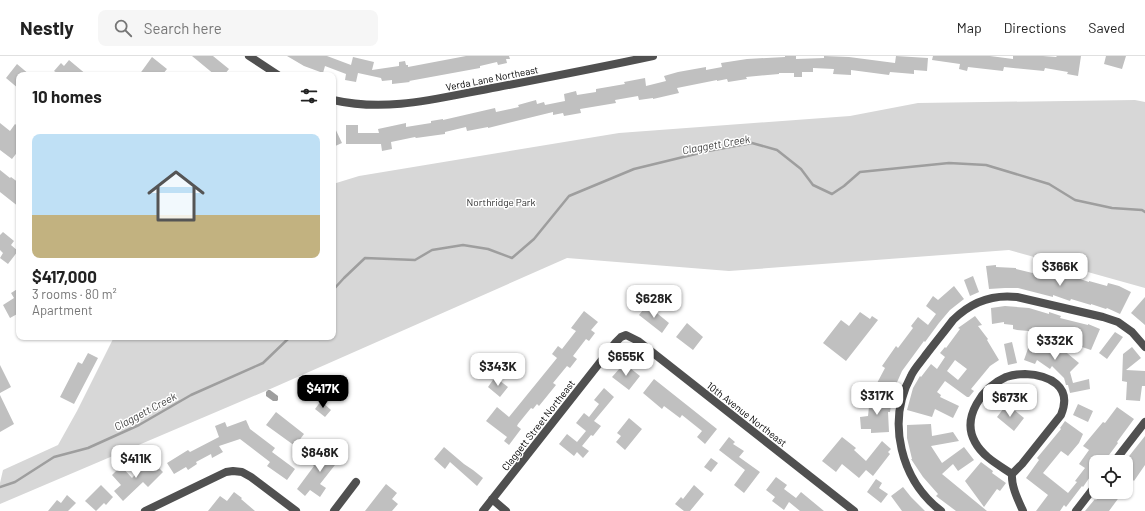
<!DOCTYPE html>
<html lang="en">
<head>
<meta charset="utf-8">
<style>
	body { margin:0; font-family:Barlow,sans-serif; background:#f6f6f6; color:#222; height:100vh; display:flex; flex-direction:column; font-size:15px; white-space:nowrap }
	* { box-sizing:border-box; margin:0 }
	p { font-size:13px; color:#767676 }
	.icon { flex:none; width:22px; height:22px; fill:none; stroke:currentColor; stroke-width:2; stroke-linecap:round; stroke-linejoin:round }
	.map { position:relative; flex:1; overflow:hidden }
	.sheet { position:absolute; left:16px; top:16px; width:320px; height:268px; display:flex; flex-direction:column; background:#fff; border-radius:8px; box-shadow:0 1px 3px #0004 }
	.sheet>* { flex:none }
	.controls { position:absolute; left:1089px; top:399px; display:grid; gap:8px }
	.controls a { display:grid; place-items:center; width:44px; height:44px; border-radius:8px; background:#fff; box-shadow:0 1px 3px #0004; font-size:20px }
	.price { position:absolute; translate:-50% -34px; padding:0 9px; border-radius:8px; background:#fff; color:#222; font-size:13px; line-height:26px; filter:drop-shadow(0 1px 2px #0008) }
	.price::after { content:''; position:absolute; left:50%; top:24px; width:12px; height:9px; margin-left:-6px; background:inherit; clip-path:polygon(0 0,100% 0,50% 100%) }
	.price.active { background:#000; color:#fff }
	ul { padding:0; list-style:none }
	li { display:grid; align-content:center; gap:8px; height:212px; padding:0 16px }
	li span { display:grid; place-items:center; height:124px; border-radius:8px; color:#555 }
	li>.icon { margin-inline-start:auto }
	span .icon { width:72px; height:72px; fill:#fffc; stroke-width:1 }
	li b { font-size:17px }
	h2 { display:flex; justify-content:space-between; align-items:center; height:48px; padding:0 16px; font-size:17px }
	header { display:flex; align-items:center; gap:24px; box-sizing:border-box; height:56px; padding:0 20px; background:#fff; border-bottom:1px solid #e0e0e0 }
	header strong { font-size:19px }
	nav { display:flex; gap:22px; margin-inline-start:auto; font-size:14px }
	.search { width:280px; height:36px; background:#f6f6f6; display:flex; align-items:center; gap:10px; box-sizing:border-box; padding:0 14px; border-radius:8px; color:#767676; font-size:15px }
	.map>svg:first-child { display:block }
</style>
</head>
<body>
<header>
<strong>Nestly</strong>
<div class="search"><svg class="icon" aria-label="search" viewBox="0 0 24 24"><circle cx="10" cy="10" r="6"/><path d="M15 15l6 6"/></svg>Search here</div>
<nav><a>Map</a><a>Directions</a><a>Saved</a></nav>
</header>
<div class="map">
<svg width="1145" height="455" viewBox="0 0 1145 455">
	<rect width="100%" height="100%" fill="#fff"/>
	<!-- green -->
	<path fill="#d7d7d7" d="M1135,44L1145,46V232L1009,194L729,215L567,202L268,334L0,448V427L3,414L58,389L77,355L114,281H333V128L359,120L619,77L850,60L918,47Z"/>
	<!-- water -->
	<path fill="#9e9e9e" d="M268,334H270L278,340V344L277,345H273L266,340V336Z"/>
	<g fill="none" stroke-linecap="round" stroke-linejoin="round">
		<!-- stream -->
		<path stroke="#9e9e9e" stroke-width="2.5" d="M333,234L344,222L365,202L415,204L432,194L463,189L488,193L512,202L534,183L569,140L634,113L708,95L752,87L777,94L801,113L813,129L832,138L844,130L860,116L949,107L986,109L1049,128L1075,144L1112,152L1142,154L1145,156
			M0,431L15,426L54,401L88,392L139,369L191,339L263,307L290,281"/>
	</g>
	<!-- building -->
	<path fill="#c0c0c0" fill-rule="evenodd" d="M192,0H213L229,13L224,19H215Z
		M287,0H327L351,9L353,1L374,6L372,14L399,10V6L405,5L406,9H408V11L466,0H509L510,3H506L507,7L498,9L497,6L480,10V12L409,25L410,26L392,28V24L382,25L381,22L358,17L356,26L345,24L346,18L325,10L323,17L304,10Z
		M785,0H796V3L824,2V0L849,1L895,7L896,0L928,2L927,15L914,14V18L890,16L889,19L851,14V19L833,18L834,13L813,12V16H802V21H794V17H779V18L746,21L747,23L728,26L727,23L717,25V24L677,32L679,37L653,43V42L639,44L638,40L615,44L616,47L580,53L581,57L564,60L563,57L553,59V56L488,72V71L467,75L466,71L445,76V78L416,82L415,81L391,86L392,93L382,95L381,88H346V69H358V77H379L378,73L406,67V71L431,67V65L443,63V64L495,52L496,56L519,51L518,49L536,44L537,48L544,46L545,49L565,45L564,38L576,35L577,39L596,36V33L625,28L624,26L645,22L646,30L666,25L664,20L678,16L706,11V14L722,11L721,7L747,3L785,1Z
		M933,0H990L1013,3V0H1043L1056,1L1057,0H1081L1078,20L1067,18L1068,16L1045,12L1044,15L1004,11L1003,15L968,11L967,15L959,13L960,8L932,4Z
		M1106,0H1126L1122,13L1104,8Z
		M152,1L167,13L162,19H139Z
		M69,4L87,19H60L54,15L61,7L64,10Z
		M17,8L30,19H19V33L6,22Z
		M0,67L10,75L15,68L19,71V94L12,103L0,94Z
		M333,68L342,87L333,91Z
		M0,114L10,122L11,121L19,127V151L0,136Z
		M3,176L14,185L11,189L18,195L8,208L0,202L3,197L0,194V179Z
		M996,209V211L1016,212V213L1045,220L1046,216L1070,223L1071,220L1089,226V225L1107,230L1108,227L1119,230L1131,236L1120,258L1107,252L1106,253L1091,248V249L1071,243L1070,245L1053,239V241L1018,232H1005L989,233L986,210Z
		M973,220L979,236L970,240L964,224Z
		M954,230L964,243L950,254L939,267L925,286L924,285L902,315L894,333L876,329L885,312L882,310L896,290L898,292L913,272L911,270L918,261L928,269L936,258L926,250L933,240L938,244Z
		M19,232V257L10,262L3,249L14,242L11,237Z
		M1145,241V269L1131,257Z
		M647,249L669,267L662,277L639,259Z
		M1005,250L1029,252L1049,258V256L1061,260L1060,262L1088,269V268L1100,273L1091,294L1079,290L1082,284L1034,271L1040,276L1017,274L1013,273V269L1004,268V266L992,268L991,252Z
		M584,255L598,266L591,274L595,277L589,285L586,283L573,300L577,303L570,312L567,310L553,327L556,329L539,350L537,348L533,353L531,352L518,368L517,370L521,373L509,389L504,385L507,381L486,365L497,351L509,361L557,302L552,298L558,290L562,293L576,275L571,272Z
		M860,256L870,263L872,260L878,264L846,305L823,287L841,264L849,270Z
		M975,260L982,269L978,270L988,283L987,284L999,304L990,310L971,333L974,335L969,341H967L945,325L937,336L941,339L940,341L959,350L953,362L935,353L932,361L907,354L913,332L920,320L921,321L931,308L937,313L945,301L940,297L945,291L946,292L960,273L958,272ZM955,304L967,313L958,324L947,315Z
		M687,267L703,281L693,294L676,281Z
		M1115,276L1123,281L1107,303L1099,297Z
		M1044,278L1079,307L1070,316L1073,327L1089,323L1090,333L1070,337L1068,329H1066L1064,322L1052,310L1050,313L1037,304L1035,308L1024,304L1032,281Z
		M1012,286L1017,307L1008,309L1004,288Z
		M1132,291L1141,302L1126,314L1145,315V330H1142L1140,345L1126,344L1127,326L1122,325L1123,298Z
		M88,297L98,302L74,348L60,341L78,306L82,308Z
		M625,308L640,320L629,334L612,321L620,312L621,313Z
		M0,309L11,331L0,337Z
		M495,321L508,331L500,341L488,331Z
		M654,323L717,373L705,388L697,381L702,375L682,359L680,362L664,350L662,353L643,337Z
		M604,332L614,341L594,365L601,370L593,380L591,379L582,390L589,395L583,402L577,396L574,400L559,388L567,378L577,386L586,375L576,367L584,357L589,361L599,348L594,344Z
		M0,339L14,368L0,376Z
		M870,341L892,343L890,356H888L889,376L871,377V373H861L860,361L868,360Z
		M321,345L331,354L325,361L315,353Z
		M1007,348L1024,362L1014,375L997,361Z
		M1078,348L1093,355L1088,366L1073,359Z
		M1117,351L1134,363L1117,386L1118,387L1109,399L1104,405L1102,403L1099,406H1096V410L1091,417L1092,418L1083,431L1082,430L1066,451L1064,449L1060,455H1036L1048,439L1026,422L1039,404L1037,402L1061,373L1060,372L1065,365L1083,378L1079,387L1068,400L1061,395L1043,417L1068,437L1077,426L1075,425L1085,412L1079,408L1089,394L1083,390L1103,366L1105,367Z
		M276,356L304,378L295,390L266,369Z
		M629,362L642,373L625,394L616,386L621,380L617,377Z
		M246,364L250,373L275,392L272,396L295,413L287,424L267,410L270,406L240,383L219,390L223,396L212,402L211,398L196,406L197,408L188,414L186,411L174,418L167,407L188,394L190,396L219,381L215,370L225,366L227,371Z
		M931,368L932,380L953,376L959,385L931,390L942,407L964,391L974,404L958,415L953,408L942,418L987,455H956L936,440L938,438L923,421L911,403H912L907,382V369Z
		M1145,380V409L1134,425L1133,424L1126,432V404Z
		M729,381L735,386L733,388L744,395L739,401L760,416L744,437L734,429L745,414L719,394Z
		M842,381L856,392L854,394L866,405L882,385L891,393L888,396L890,398L873,420L866,414L859,422L842,408L836,416L822,405Z
		M330,390L342,400L320,428L326,432L320,441L310,434L305,440L297,433L314,410L313,409L322,397L324,398Z
		M444,391L464,408L473,414L483,422L477,430L450,406L445,413L434,403Z
		M711,402L718,407L711,416L704,411Z
		M150,403L163,416L148,431L143,426L123,445L114,435L121,429L112,419L121,410L132,422Z
		M981,406L993,415L992,417L1006,427L1000,435L997,433L984,451L965,425Z
		M776,421L787,429L784,433L796,442L801,436L824,455H800L789,446L784,454L772,445L775,441L766,434Z
		M876,423L882,427L879,432L888,438L881,447L867,436Z
		M386,428L397,437L392,443L398,448L392,455H365Z
		M101,429L113,441L106,449L104,447L96,455L85,445Z
		M694,429L704,438L690,455H684L675,448L681,441L683,443Z
		M903,431L911,441L925,455H902L891,440Z
		M234,436L242,442L241,443L255,455H208L220,440L227,445Z
		M1102,436H1123L1109,455H1085L1095,443L1096,444Z
		M67,439L76,447L68,455H48L57,444L61,447Z"/>
	<g fill="none" stroke-linecap="round" stroke-linejoin="round">
		<!-- street -->
		<path stroke="#505050" stroke-width="8" d="M249,0L278,19
			M333,44C390,57 442,41 498,31C550,21 602,11 653,0
			M1025,318C1049,319 1073,330 1061,359L1022,408L1012,418C999,409 983,401 975,386C961,361 983,331 1006,321C1012,319 1018,318 1025,318Z
			M1114,406L1145,366
			M1012,418C1011,430 1018,444 1023,455
			M492,443L506,455
			M145,455L226,416L233,415L242,416L251,421L296,455
			M334,455L356,426
			M483,455L616,286L621,281L626,279L638,285L854,455
			M941,455C901,424 886,366 911,320C914,313 920,307 925,300C934,288 944,276 953,264C971,246 991,238 1017,241L1103,261L1118,266L1132,276L1145,291
			M1076,455L1096,429"/>
	</g>
	<g text-anchor="middle" dominant-baseline="central" stroke-width="3" stroke-linejoin="round" paint-order="stroke">
		<!-- street labels -->
		<g font-size="10" fill="#000" stroke="#fff">
			<text transform="translate(492 22) rotate(-11)">Verda Lane Northeast</text>
			<text transform="translate(747 358) rotate(38)">10th Avenue Northeast</text>
			<text transform="translate(538 369) rotate(-52)">Claggett Street Northeast</text>
		</g>
		<!-- park labels -->
		<g font-size="10" fill="#2e2e2e" stroke="#fff">
			<text x="501" y="146">Northridge Park</text>
		</g>
		<!-- water labels -->
		<g font-size="11" font-style="italic" fill="#3f3f3f" stroke="#fff">
			<text transform="translate(716 88) rotate(-10)">Claggett Creek</text>
			<text transform="translate(145 355) rotate(-28)">Claggett Creek</text>
		</g>
	</g>
</svg>
<div class="controls">
<a><svg class="icon" aria-label="locate" viewBox="0 0 24 24"><circle cx="12" cy="12" r="6"/><path d="M12 2v4M12 18v4M2 12h4M18 12h4"/></svg></a>
</div>
<b class="price" style="left:1060px;top:231px">$366K</b>
<b class="price" style="left:654px;top:263px">$628K</b>
<b class="price" style="left:1055px;top:305px">$332K</b>
<b class="price" style="left:626px;top:321px">$655K</b>
<b class="price" style="left:498px;top:331px">$343K</b>
<b class="price active" style="left:323px;top:353px">$417K</b>
<b class="price" style="left:877px;top:360px">$317K</b>
<b class="price" style="left:1010px;top:362px">$673K</b>
<b class="price" style="left:320px;top:417px">$848K</b>
<b class="price" style="left:136px;top:423px">$411K</b>
<section class="sheet">
<h2>10 homes<svg class="icon" aria-label="filters" viewBox="0 0 24 24"><path d="M4 7h16M4 17h16"/><circle cx="9" cy="7" r="2"/><circle cx="15" cy="17" r="2"/></svg></h2>
<ul>
<li><span style="background:linear-gradient(#bfe0f5 65%,#c2b280 0)"><svg class="icon" aria-label="home" viewBox="0 0 24 24"><path d="M3 11l9-7 9 7M6 9v11h12V9"/></svg></span><div><b>$417,000</b><p>3 rooms · 80 m²</p><p>Apartment</p></div></li>
</ul>
</section>
</div>
</body>
</html>
